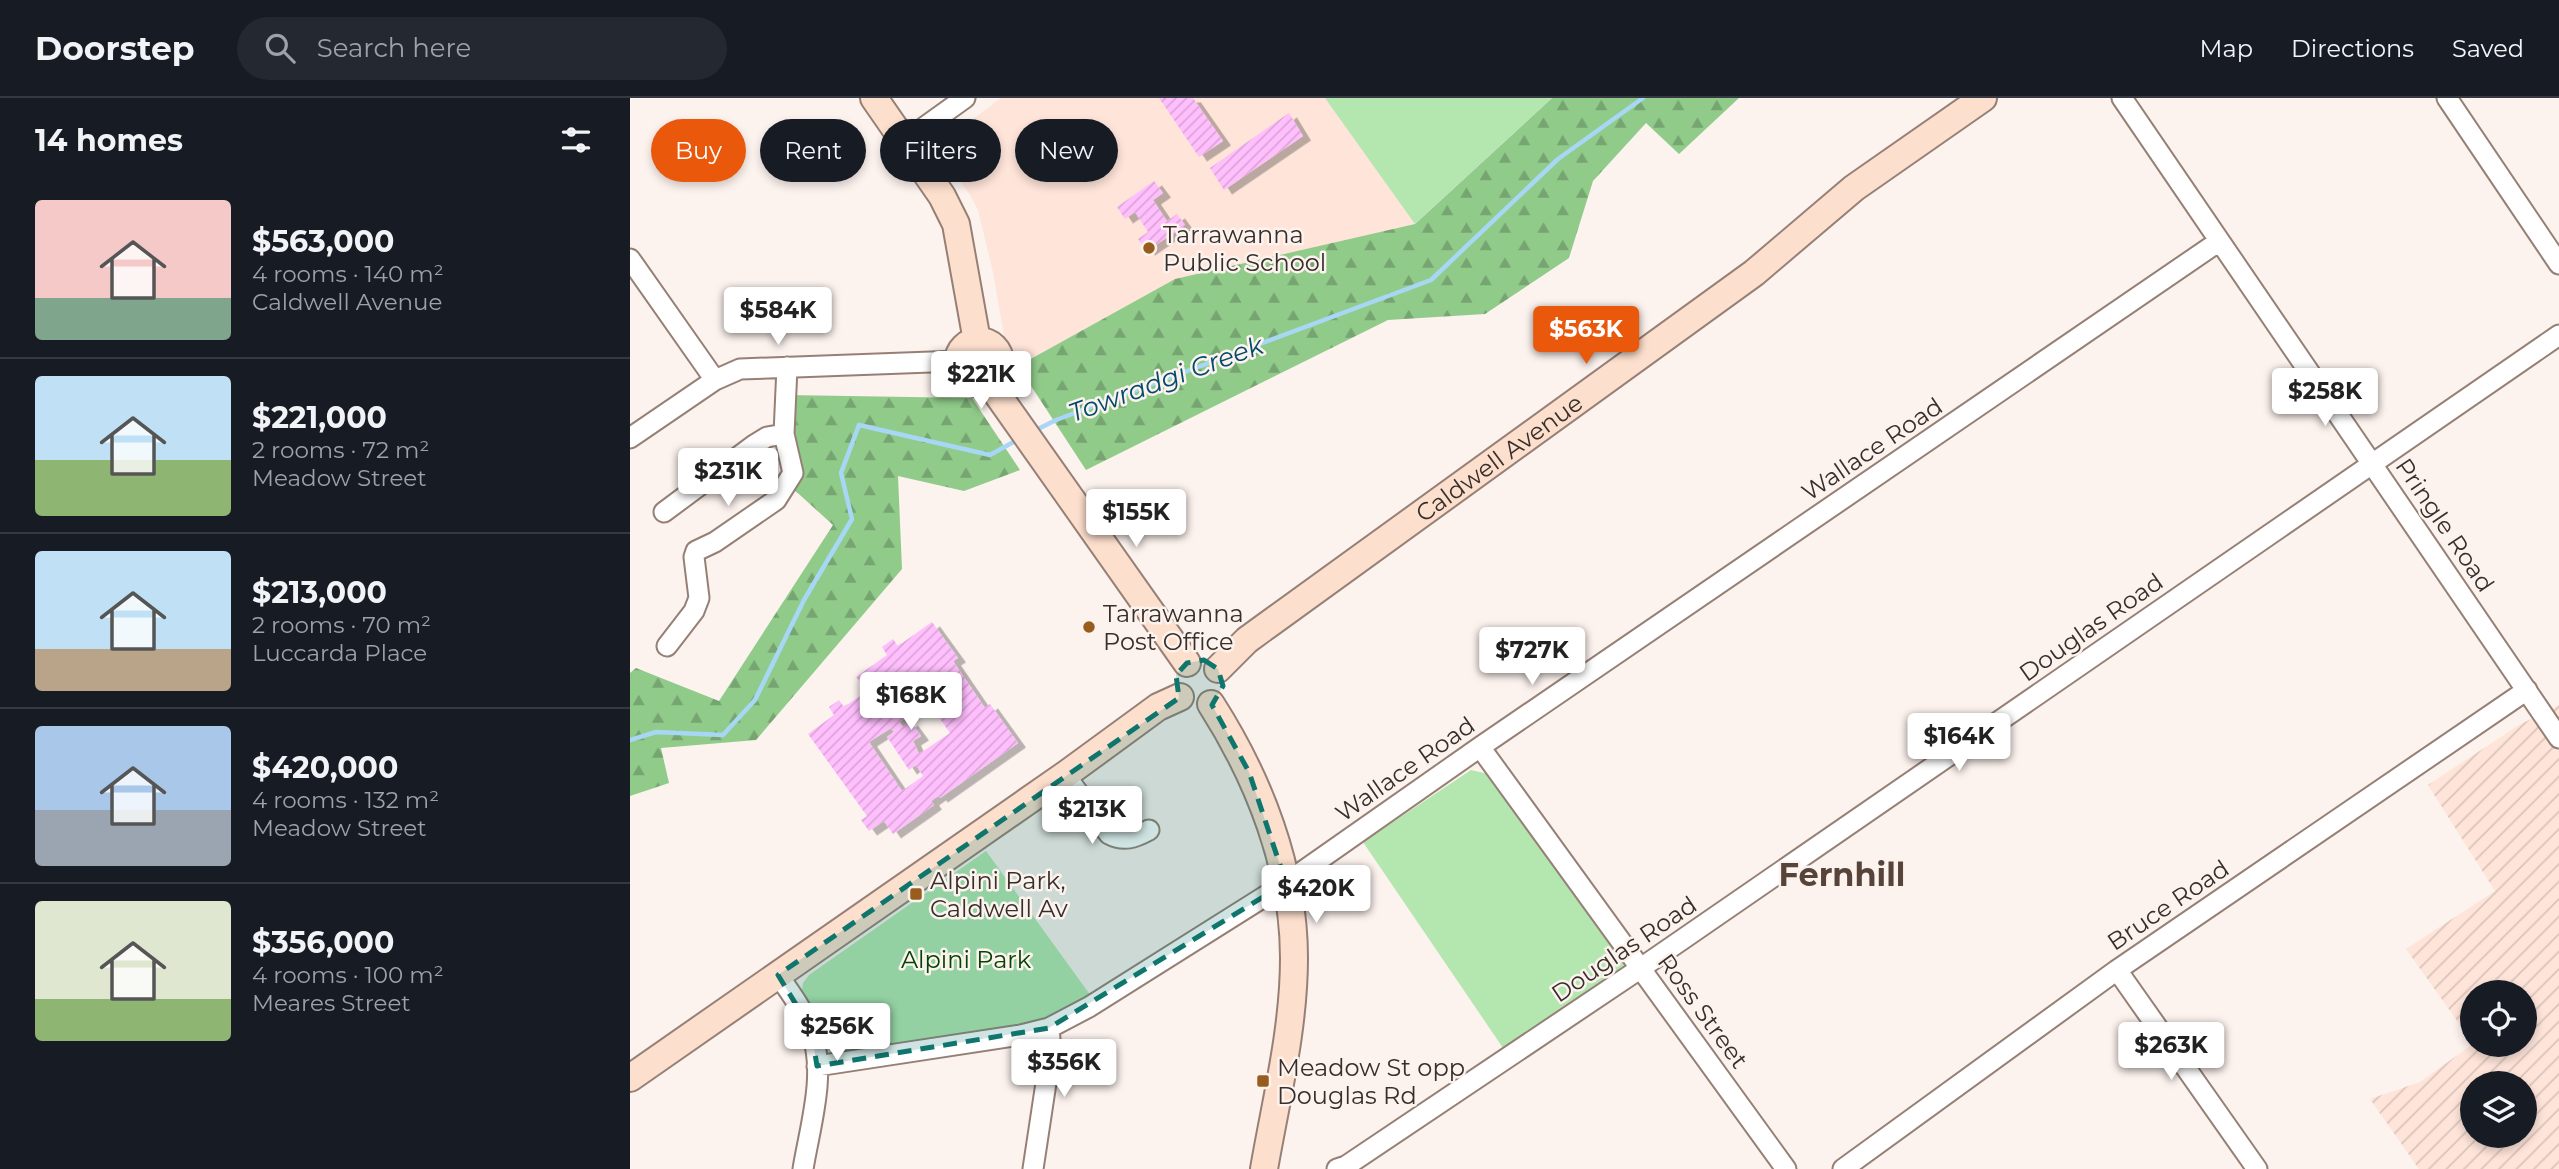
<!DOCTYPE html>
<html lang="en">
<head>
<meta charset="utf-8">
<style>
	body { margin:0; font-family:Montserrat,sans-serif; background:#242831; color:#f1f3f6; height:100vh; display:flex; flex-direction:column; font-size:26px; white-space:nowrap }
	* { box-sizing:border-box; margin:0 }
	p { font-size:23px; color:#9ea1a6 }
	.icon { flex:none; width:38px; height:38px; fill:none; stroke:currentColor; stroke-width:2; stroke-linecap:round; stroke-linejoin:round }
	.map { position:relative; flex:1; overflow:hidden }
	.details { display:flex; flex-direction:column; background:#171b24; width:630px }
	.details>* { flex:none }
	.guide { position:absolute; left:21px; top:21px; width:665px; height:63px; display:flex; gap:14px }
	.tools { position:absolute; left:1830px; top:882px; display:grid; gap:14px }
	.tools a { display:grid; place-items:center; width:77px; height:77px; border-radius:50%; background:#171b24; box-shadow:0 4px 10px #0003; font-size:35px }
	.price { position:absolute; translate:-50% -60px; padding:0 16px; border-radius:7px; background:#fff; color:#222; font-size:23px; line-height:46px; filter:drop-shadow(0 2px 4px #0008) }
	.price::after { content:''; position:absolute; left:50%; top:42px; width:21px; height:16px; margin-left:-10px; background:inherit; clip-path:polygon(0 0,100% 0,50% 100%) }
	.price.selected { background:#ea580c; color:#fff }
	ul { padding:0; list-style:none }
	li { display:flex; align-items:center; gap:21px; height:175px; padding:0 35px }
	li+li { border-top:2px solid #363941 }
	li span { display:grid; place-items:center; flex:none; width:196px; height:140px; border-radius:7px; color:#555 }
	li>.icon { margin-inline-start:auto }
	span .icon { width:84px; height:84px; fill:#fffc; stroke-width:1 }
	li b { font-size:30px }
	h2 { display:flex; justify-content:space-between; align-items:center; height:84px; padding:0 35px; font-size:30px }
	.chip { padding:0 24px; border-radius:32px; background:#171b24; box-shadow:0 4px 10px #0003; font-size:24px; line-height:63px }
	.chip.selected { background:#ea580c; color:#fff }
	header { display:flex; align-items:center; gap:42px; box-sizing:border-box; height:98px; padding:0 35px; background:#171b24; border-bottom:2px solid #363941 }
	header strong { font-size:33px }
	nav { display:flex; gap:38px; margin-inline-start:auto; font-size:24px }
	.search { width:490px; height:63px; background:#242831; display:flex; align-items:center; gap:18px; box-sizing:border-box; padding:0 24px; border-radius:38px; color:#9ea1a6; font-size:26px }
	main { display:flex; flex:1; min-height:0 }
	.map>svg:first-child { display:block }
</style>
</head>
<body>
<header>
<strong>Doorstep</strong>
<div class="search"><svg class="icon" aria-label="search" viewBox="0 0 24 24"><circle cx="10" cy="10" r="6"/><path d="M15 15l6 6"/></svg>Search here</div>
<nav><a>Map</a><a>Directions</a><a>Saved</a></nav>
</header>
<main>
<section class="details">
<h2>14 homes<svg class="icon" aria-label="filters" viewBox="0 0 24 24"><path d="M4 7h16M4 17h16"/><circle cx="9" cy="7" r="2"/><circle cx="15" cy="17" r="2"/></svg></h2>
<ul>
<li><span style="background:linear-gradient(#f6c9c9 70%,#7fa58c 0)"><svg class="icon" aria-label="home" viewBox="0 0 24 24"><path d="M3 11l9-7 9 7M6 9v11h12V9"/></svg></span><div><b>$563,000</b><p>4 rooms · 140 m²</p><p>Caldwell Avenue</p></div></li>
<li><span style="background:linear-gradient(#bfe0f5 60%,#8fb573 0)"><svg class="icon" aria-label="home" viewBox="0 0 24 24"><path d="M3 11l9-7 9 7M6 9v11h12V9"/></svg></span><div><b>$221,000</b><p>2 rooms · 72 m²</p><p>Meadow Street</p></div></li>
<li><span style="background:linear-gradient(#bfe0f5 70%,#b9a48a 0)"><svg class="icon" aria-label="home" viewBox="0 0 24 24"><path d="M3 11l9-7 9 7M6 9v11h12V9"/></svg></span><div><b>$213,000</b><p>2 rooms · 70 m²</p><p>Luccarda Place</p></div></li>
<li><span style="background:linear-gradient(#a9c7e8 60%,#9aa5b1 0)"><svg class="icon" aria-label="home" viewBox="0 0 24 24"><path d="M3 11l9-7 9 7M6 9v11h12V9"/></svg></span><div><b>$420,000</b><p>4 rooms · 132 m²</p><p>Meadow Street</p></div></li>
<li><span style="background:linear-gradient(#dfe7d0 70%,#8fb573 0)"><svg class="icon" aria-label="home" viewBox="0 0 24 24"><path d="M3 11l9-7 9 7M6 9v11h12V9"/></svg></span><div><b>$356,000</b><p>4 rooms · 100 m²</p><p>Meares Street</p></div></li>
</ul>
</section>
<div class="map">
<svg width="1929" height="1071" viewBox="0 0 1929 1071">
	<defs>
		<pattern id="industrial-furrows" width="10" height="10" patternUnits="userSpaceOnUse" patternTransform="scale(1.75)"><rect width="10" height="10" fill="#fee4d9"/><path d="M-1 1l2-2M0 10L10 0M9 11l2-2" fill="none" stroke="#dac4ba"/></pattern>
		<pattern id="forest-firs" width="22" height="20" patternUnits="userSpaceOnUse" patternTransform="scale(1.75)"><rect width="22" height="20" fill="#90cb8a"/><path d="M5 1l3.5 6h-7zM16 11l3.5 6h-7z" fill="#77a571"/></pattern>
		<pattern id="building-hatch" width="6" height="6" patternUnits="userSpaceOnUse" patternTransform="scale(1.75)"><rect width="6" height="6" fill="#ffbffd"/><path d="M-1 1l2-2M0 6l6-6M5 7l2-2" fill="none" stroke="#dba4d9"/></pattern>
		<filter id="shadow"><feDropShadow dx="8" dy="4.5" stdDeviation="0" flood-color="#0004"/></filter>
	</defs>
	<rect width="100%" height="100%" fill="#fcf2ee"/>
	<!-- built -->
	<path fill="#fee4d9" d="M371,0H922L785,126L545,181L388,268L374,238L363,174L348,112L339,95L308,54L310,46Z"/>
	<!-- industrial -->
	<path fill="url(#industrial-furrows)" fill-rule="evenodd" d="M1929,607V1071H1789L1740,1001L1790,984L1843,946L1895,947V894H1843V945L1776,851L1865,793L1798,687L1889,627ZM1843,985H1895V1038H1843Z"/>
	<!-- forest -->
	<path fill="url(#forest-firs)" d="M922,0H1109L1049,56L1016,25L963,83L939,160L855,216L758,222L456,372L388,268L545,181L785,126Z
		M156,297L342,300L390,372L334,393L268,378L272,471L126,642L31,650L39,685L0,698V575L6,570L89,603L203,427L160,388Z"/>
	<!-- park -->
	<path fill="#b4e6af" d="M695,0H922L785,126Z
		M841,672L862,677L997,867L873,950L733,744Z
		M356,753L461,898L426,916L376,932L214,957L197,948L172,892L173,885L179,877Z"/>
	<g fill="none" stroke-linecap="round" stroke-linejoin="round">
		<!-- stream -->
		<path stroke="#a8d7f6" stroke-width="4.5" d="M404,333L426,322L801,182L928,61L1013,0
			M0,642L26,634L93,637L125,602L174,502L222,421L211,375L229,327L360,357L387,342"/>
	</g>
	<!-- building -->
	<path fill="url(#building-hatch)" fill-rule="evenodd" filter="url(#shadow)" d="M529,0H563L593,43L569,59Z
		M659,15L673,38L594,92L580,70Z
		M524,83L533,95L523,102L537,123L547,116L555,127L517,153L508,141L518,134L505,114L495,121L487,109Z
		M302,524L328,560L323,563L355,610L360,606L388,645L310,700L308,698L301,703L304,707L263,736L254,723L239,733L231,722L237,718L178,636L204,617L199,609L209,602L214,609L237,593L226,579L257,557L252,549L263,541L268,548ZM288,589L320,635L289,656L283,643L291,638L280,623L273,629L269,624L282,615L272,601ZM261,630L264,634L257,639L279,672L286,667L293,678L272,693L239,644Z"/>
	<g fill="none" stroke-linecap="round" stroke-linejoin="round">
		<!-- street casing -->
		<g stroke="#968076" stroke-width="23">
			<path id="street" d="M1492,0L1929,640
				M1817,0L1929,166
				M275,43L335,0
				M0,161L85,282
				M0,340L85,282L110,271L328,263
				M34,414L124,347L137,339L154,336
				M37,548L64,513L69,500L64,459L66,453L85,444L146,402L163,375L154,336L157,269
				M850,649L1156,1071
				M435,677L479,736C494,744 504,740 519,732
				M1487,872L1627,1071
				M148,877C160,894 174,913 181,933C197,975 180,1028 173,1071
				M187,968L391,937L419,930L459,909L656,785L850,649L1588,144
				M403,1071L421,952L419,930
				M707,1071L716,1068L1011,870L1929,237
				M1213,1071L1487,872L1897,592"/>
		</g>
		<!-- secondary casing -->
		<g stroke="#968076" stroke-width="30">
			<g id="secondary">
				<path d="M244,0L312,98L326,126L347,243"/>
				<circle cx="349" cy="264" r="21"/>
				<path d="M358,283L557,565"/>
				<path id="s1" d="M588,571L617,542L639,526L1124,175L1224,90L1353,0"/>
				<path d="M581,606C629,681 664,770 664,860C664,931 646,1002 634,1071"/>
				<path d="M0,980L435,677L528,609L550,599"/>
			</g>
		</g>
		<!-- street -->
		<use href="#street" stroke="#fff" stroke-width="19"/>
		<!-- secondary -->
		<use href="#secondary" stroke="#fddfcd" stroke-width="26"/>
	</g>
	<!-- marked area -->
	<path fill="#0f766e" fill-opacity="0.2" stroke="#0f766e" stroke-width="5" stroke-dasharray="14 9" stroke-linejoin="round" d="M574,562L588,571L593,588L582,607L619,674L656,785L419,930L187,968L181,931L148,877L549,600L546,577L557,565Z"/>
	<!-- markers -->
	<g fill="#985c1e" stroke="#fcf2ee" stroke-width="2.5">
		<circle cx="519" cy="150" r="7"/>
		<circle cx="459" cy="529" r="7"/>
		<rect x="279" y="789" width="14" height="14" rx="3.5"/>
		<rect x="626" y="976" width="14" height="14" rx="3.5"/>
	</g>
	<g text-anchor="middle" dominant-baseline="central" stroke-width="5" stroke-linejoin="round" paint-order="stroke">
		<!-- poi labels -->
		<g font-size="24" fill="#382f2b" stroke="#fcf2ee" text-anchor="start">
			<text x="533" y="136">Tarrawanna<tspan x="533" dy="28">Public School</tspan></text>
			<text x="473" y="515">Tarrawanna<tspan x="473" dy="28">Post Office</tspan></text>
			<text x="300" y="782">Alpini Park,<tspan x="300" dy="28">Caldwell Av</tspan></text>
			<text x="647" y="969">Meadow St opp<tspan x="647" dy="28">Douglas Rd</tspan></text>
		</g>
		<!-- street labels -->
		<g font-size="24" fill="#382f2b" stroke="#fcf2ee">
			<text transform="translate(1242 351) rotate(-34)">Wallace Road</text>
			<text stroke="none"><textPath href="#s1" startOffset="352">Caldwell Avenue</textPath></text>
			<text transform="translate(1815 427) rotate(56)">Pringle Road</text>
			<text transform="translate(1461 529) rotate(-35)">Douglas Road</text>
			<text transform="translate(775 671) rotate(-35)">Wallace Road</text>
			<text transform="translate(1538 807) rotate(-34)">Bruce Road</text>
			<text transform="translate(994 851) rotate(-34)">Douglas Road</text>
			<text transform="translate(1073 913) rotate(54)">Ross Street</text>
		</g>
		<!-- park labels -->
		<g font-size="24" fill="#054402" stroke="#fcf2ee">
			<text x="336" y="861">Alpini Park</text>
		</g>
		<!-- water labels -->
		<g font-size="26" font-style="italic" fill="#024b6b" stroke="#fcf2ee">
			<text transform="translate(536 281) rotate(-20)">Towradgi Creek</text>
		</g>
		<!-- district labels -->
		<g font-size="32" font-weight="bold" fill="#56433a" stroke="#fcf2ee">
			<text x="1212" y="776">Fernhill</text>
		</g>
	</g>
</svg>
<div class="tools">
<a><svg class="icon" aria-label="locate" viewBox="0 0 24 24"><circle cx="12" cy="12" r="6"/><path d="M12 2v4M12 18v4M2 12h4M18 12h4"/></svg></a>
<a><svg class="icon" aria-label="layers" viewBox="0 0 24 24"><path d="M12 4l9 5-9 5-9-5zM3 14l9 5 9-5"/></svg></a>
</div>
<b class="price" style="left:148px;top:249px">$584K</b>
<b class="price selected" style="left:956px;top:268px">$563K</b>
<b class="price" style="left:351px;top:313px">$221K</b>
<b class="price" style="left:1695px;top:330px">$258K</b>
<b class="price" style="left:98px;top:410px">$231K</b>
<b class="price" style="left:506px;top:451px">$155K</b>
<b class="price" style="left:902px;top:589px">$727K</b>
<b class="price" style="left:281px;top:634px">$168K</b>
<b class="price" style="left:1329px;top:675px">$164K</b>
<b class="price" style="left:462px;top:748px">$213K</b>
<b class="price" style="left:686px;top:827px">$420K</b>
<b class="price" style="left:207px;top:965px">$256K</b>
<b class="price" style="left:1541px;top:984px">$263K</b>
<b class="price" style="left:434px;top:1001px">$356K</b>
<div class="guide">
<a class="chip selected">Buy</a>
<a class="chip">Rent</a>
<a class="chip">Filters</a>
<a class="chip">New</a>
</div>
</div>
</main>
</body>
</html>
